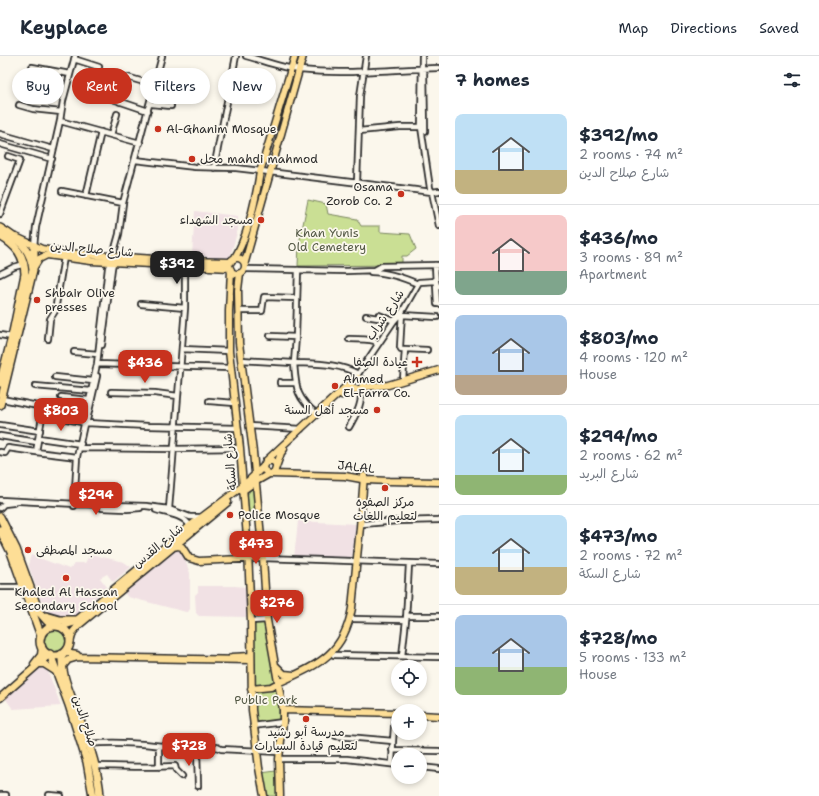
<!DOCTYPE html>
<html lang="en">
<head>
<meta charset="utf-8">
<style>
	body { margin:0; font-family:"Shantell Sans","Playpen Sans Arabic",sans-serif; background:#f6f6f7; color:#1f2937; height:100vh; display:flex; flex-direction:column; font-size:15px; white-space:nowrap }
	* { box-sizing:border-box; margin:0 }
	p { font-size:13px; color:#747a83 }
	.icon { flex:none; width:22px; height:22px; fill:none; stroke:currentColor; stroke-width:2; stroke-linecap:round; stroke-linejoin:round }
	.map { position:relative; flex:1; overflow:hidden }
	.details { display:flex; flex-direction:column; background:#fff; width:380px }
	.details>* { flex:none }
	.hud { position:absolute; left:12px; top:12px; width:367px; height:36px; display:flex; gap:8px }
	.buttons { position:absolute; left:391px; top:604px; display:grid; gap:8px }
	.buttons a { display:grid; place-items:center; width:36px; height:36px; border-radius:50%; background:#fff; box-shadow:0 2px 6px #0003; font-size:20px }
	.price { position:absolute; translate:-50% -34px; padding:0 9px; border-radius:8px; background:#c8321e; color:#fff; font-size:13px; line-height:26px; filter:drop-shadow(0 1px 2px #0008) }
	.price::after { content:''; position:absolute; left:50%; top:24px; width:12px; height:9px; margin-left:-6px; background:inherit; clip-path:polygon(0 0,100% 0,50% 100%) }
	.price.active { background:#222; color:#fff }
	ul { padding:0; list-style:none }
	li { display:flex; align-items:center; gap:12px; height:100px; padding:0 16px }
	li+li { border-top:1px solid #e0e1e3 }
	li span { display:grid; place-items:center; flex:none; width:112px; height:80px; border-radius:8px; color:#555 }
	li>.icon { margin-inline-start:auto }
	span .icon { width:48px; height:48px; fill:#fffc; stroke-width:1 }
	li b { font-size:17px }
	h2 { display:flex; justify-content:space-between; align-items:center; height:48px; padding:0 16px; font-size:17px }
	.chip { padding:0 14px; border-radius:18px; background:#fff; box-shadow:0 2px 6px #0003; font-size:14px; line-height:36px }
	.chip.active { background:#c8321e; color:#fff }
	header { display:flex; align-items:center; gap:24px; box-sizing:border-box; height:56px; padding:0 20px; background:#fff; border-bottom:1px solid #e0e1e3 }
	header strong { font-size:19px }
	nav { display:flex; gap:22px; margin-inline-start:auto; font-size:14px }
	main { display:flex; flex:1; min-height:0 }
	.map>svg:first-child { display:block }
</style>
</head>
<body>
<header>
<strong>Keyplace</strong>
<nav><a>Map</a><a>Directions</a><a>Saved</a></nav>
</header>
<main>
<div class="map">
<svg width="439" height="740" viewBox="0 0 439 740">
	<rect width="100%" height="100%" fill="#fbf7ec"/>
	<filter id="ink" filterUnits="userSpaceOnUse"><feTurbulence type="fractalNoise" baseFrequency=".025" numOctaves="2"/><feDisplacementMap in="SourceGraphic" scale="8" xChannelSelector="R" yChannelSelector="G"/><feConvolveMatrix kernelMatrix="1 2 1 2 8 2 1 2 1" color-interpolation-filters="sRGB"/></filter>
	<g filter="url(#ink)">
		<!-- built -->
		<path fill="#f1e1e4" d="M195,155L238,160V173L230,201L226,203L192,199Z
			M298,465L356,468L352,503L294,502Z
			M181,494L190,517V553L188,556H186L128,541L125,538L126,535L173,495Z
			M90,498L124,506L131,511L113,526L107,518L100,522L107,531L76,559L57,560L45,557L29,511V505L31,499L69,513L76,507H85Z
			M198,530H234L247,531L249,561L199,560L196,557L195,539L198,536Z
			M40,610L47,613L61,650L13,653L5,642Z"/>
		<!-- green -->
		<path fill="#cadf94" stroke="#7a8560" d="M308,144L326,148L328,158L357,163L361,170H380V176L410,178L416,193L407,200H402V209L298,210L299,188Z
			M253,431L257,462L249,466L247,439Z
			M266,566L272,613L279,641V665L255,667L252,567Z
			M44 585a11 11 0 1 1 22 0a11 11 0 1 1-22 0Z
			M276,715L279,740H265L261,717Z"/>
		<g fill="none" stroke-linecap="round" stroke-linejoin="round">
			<!-- minor casing -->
			<g stroke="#2b2b2b" stroke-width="8">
				<path id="minor" d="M246,0C264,5 282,12 300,14C346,19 393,13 439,12
					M422,0L421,71L430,132L432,136L439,170
					M74,3L99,11
					M32,11L70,18
					M424,14L425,75
					M92,36L148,55
					M120,46L127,21L154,29
					M152,48L171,50
					M19,49L33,53L61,56
					M60,65L140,87
					M359,75L400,71H422
					M0,78L53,93
					M111,79L117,58
					M0,88L52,103
					M135,104L195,111L236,112L432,136L439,135
					M214,112L236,0
					M357,126L360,40L366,0
					M62,135L123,147
					M86,140L101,76
					M0,158L20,104L8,100
					M34,190L36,171L60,65L63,45L75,0
					M435,209L437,248H439
					M245,213L346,215L375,214L382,210L439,209
					M371,216C386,216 404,222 418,228L419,226L436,225L437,230H439
					M0,218L14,211L25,208
					M141,248L185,252
					M238,255H262L264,241L297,242
					M402,256L400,291L401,293H405
					M402,259L437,261
					M366,260L378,262L379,259L394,265
					M0,279L12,281
					M270,280L296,281
					M48,283L50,263L55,255L64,201
					M349,283C358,283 367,283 375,285L377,289
					M102,289L112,212L114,203
					M182,293L229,295
					M74,296L98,298
					M241,304L294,307L296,281L298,214
					M97,308L230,312
					M55,321L93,325
					M357,322L358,318L394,265L402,256L418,228
					M403,324L405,293L427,294
					M280,326V327H295
					M35,330L91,335
					M111,336L155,337L178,340
					M61,341L88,344
					M2,343L43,351L64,352L62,362L86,367L148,370L238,372
					M209,345L235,347
					M317,358C296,342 296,332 294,307C316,308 339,307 358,318
					M87,364L97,320
					M0,369L40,375
					M249,370L301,373
					M349,371C355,360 364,347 360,333
					M0,380L37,386
					M39,382L81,388
					M80,392L173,393L240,392
					M0,396L5,397L8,392L36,396L77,401
					M36,396L42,361H40L43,351
					M0,444L77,448L146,450L169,453L190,461H202
					M74,450L77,401L97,308L108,212L114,196L119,178L123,147L162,0
					M0,452L4,448L13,447
					M102,452L127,453L140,452
					M169,453L185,252V208
					M156,454C167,457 184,459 190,470
					M363,468L397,465L439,464
					M263,502L439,508
					M0,531H23
					M406,560H439
					M353,563L406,564
					M251,565L267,564
					M334,599L439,601
					M402,600L406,564L409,508
					M253,670L283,666
					M336,680L393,685L395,657
					M88,688C120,685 152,688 183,693C194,694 206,692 217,691L221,693L279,696
					M159,690V711
					M197,692L198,730
					M392,694L439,695
					M279,703H347L398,709
					M392,708L393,685
					M95,710C122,710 148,712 175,710L176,714L182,720
					M420,711L439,713
					M0,739H6V740
					M49,739L61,740"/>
			</g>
			<!-- major casing -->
			<g stroke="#2b2b2b" stroke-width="9">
				<path id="major" d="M16,181L42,193L65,197L185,205L231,206
					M229 210a8 8 0 1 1 16 0a8 8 0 1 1-16 0Z
					M234,203C248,181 256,141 260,116L295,0
					M245,206L303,0
					M34,211L39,203L47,199L91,205L230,212
					M231,214L229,255V295L240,392L248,495L251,565L252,654L259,712L264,740
					M240,217L238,234L239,287L253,396L263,502L267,564L283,654V666L279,703L280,740
					M351 328a6 6 0 1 1 12 0a6 6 0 1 1-12 0Z
					M362,331L388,329L439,314
					M342,339L350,334L355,333
					M266,405L352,325
					M276,411L281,397L284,393
					M272,418L345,420L367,424L389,425L439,426
					M242,435L255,426L269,418
					M173,491L178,490L182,491L189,502L199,505L263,502
					M60,571L73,567L190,470L243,430L263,411L266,405H273L276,408V411L274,417L269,418L264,414L263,411
					M70,587L73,576L79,569L228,446
					M66,595L71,598L77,599
					M232,601L251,600
					M34,608L41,599L42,590
					M39,608H44L55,615
					M275,609L284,618L294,619
					M62,611L68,604L78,601L250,604
					M251,633L271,631L278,627C317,609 344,599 352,552L360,471L364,420
					M0,642L50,598
					M283,654L398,657
					M420,659L439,660"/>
			</g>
			<!-- highway casing -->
			<g stroke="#2b2b2b" stroke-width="10">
				<path id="highway" d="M0,172C18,183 31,192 33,214L0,349
					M0,180C17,190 24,199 25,218L12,281L0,327
					M34,205V190
					M0,461L16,493L39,556L47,565L57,570
					M0,474L11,496L41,580
					M46,560L60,564H75
					M40 585a15 15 0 1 1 30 0a15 15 0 1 1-30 0Z
					M50,598L69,649L87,706L93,740
					M62,598C61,618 68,632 75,651C86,679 98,710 100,740"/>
			</g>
			<!-- minor -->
			<use href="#minor" stroke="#fbf7ec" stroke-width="4.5"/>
			<!-- major -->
			<use href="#major" stroke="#fdde96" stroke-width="6"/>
			<!-- highway -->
			<use href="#highway" stroke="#fdde96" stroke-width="7"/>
		</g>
	</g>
	<!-- markers -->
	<g fill="#c8321e" stroke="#fbf7ec" stroke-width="1.5">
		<circle cx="158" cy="73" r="4"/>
		<circle cx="192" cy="103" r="4"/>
		<circle cx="401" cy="138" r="4"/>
		<circle cx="261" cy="164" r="4"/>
		<circle cx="37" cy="244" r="4"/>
		<path d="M415 300h4v4h4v4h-4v4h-4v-4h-4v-4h4z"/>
		<circle cx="335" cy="330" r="4"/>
		<circle cx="377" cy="354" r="4"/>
		<circle cx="385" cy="432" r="4"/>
		<circle cx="230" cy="459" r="4"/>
		<circle cx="28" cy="494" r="4"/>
		<circle cx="66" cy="522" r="4"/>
		<circle cx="306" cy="663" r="4"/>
	</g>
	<g text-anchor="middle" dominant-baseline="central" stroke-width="3.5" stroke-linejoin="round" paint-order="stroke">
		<!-- poi labels -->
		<g font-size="12" fill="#2b2b2b" stroke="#fbf7ec" text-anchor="start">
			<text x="166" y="73">Al-Ghanim Mosque</text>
			<text x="200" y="103">محل mahdi mahmod</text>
			<text x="393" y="131" text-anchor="end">Osama<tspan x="393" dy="14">Zorob Co. 2</tspan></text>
			<text x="253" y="164" text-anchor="end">مسجد الشهداء</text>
			<text x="45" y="237">Shbair Olive<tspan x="45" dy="14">presses</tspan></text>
			<text x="408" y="306" text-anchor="end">عيادة الصفا</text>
			<text x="343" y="323">Ahmed<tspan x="343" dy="14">El-Farra Co.</tspan></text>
			<text x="369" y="354" text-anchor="end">مسجد أهل السنة</text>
			<text x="385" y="446" text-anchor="middle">مركز الصفوه<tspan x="385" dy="14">لتعليم اللغات</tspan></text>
			<text x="238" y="459">Police Mosque</text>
			<text x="36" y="494">مسجد المصطفى</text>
			<text x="66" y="536" text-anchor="middle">Khaled Al Hassan<tspan x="66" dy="14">Secondary School</tspan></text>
			<text x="306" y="676" text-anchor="middle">مدرسة أبو رشيد<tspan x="306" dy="14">لتعليم قيادة السيارات</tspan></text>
		</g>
		<!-- park labels -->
		<g font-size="12" fill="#535845" stroke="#fbf7ec">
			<text x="327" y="177">Khan Yunis<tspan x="327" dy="14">Old Cemetery</tspan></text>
			<text x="266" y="644">Public Park</text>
		</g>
		<!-- street labels -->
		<g font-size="12" fill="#2b2b2b" stroke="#fbf7ec">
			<text transform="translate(92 193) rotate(5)">شارع صلاح الدين</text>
			<text transform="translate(385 259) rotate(-56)">شارع شراب</text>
			<text transform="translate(230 406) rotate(-95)">شارع السكة</text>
			<text transform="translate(356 411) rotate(6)">JALAL</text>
			<text transform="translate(158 490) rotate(-40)">شارع القدس</text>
			<text transform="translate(85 665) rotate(71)">صلاح الدين</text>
		</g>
	</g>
</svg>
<div class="buttons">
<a><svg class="icon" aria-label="locate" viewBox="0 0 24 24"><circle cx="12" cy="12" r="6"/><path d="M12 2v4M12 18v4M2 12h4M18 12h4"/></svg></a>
<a>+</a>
<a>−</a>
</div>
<b class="price active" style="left:177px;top:229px">$392</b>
<b class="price" style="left:145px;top:328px">$436</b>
<b class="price" style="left:61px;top:376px">$803</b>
<b class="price" style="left:96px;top:460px">$294</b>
<b class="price" style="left:256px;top:509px">$473</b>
<b class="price" style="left:277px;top:568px">$276</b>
<b class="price" style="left:189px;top:711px">$728</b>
<div class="hud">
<a class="chip">Buy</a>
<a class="chip active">Rent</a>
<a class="chip">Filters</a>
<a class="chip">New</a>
</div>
</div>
<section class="details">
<h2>7 homes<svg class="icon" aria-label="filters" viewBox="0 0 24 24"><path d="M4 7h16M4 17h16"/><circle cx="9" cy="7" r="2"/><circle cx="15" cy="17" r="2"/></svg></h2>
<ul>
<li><span style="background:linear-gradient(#bfe0f5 70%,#c2b280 0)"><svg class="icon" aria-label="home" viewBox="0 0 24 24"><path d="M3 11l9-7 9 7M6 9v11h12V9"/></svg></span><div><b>$392/mo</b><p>2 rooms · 74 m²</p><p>شارع صلاح الدين</p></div></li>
<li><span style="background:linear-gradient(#f6c9c9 70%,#7fa58c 0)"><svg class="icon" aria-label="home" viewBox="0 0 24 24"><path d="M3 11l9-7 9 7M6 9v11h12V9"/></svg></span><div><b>$436/mo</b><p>3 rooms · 89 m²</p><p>Apartment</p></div></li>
<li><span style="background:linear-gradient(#a9c7e8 75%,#b9a48a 0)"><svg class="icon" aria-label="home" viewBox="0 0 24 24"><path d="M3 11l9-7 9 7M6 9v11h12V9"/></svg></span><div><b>$803/mo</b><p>4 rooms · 120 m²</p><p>House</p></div></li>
<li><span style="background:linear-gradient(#bfe0f5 75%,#8fb573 0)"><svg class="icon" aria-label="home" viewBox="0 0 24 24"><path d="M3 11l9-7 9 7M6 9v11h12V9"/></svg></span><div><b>$294/mo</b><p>2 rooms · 62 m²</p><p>شارع البريد</p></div></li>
<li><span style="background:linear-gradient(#bfe0f5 65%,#c2b280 0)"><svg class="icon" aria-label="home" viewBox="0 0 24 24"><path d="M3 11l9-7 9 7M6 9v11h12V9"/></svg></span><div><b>$473/mo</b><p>2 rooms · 72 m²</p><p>شارع السكة</p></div></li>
<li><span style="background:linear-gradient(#a9c7e8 65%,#8fb573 0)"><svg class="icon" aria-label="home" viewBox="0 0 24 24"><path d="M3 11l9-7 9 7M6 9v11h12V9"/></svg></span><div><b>$728/mo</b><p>5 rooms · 133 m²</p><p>House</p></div></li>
</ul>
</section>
</main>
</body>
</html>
